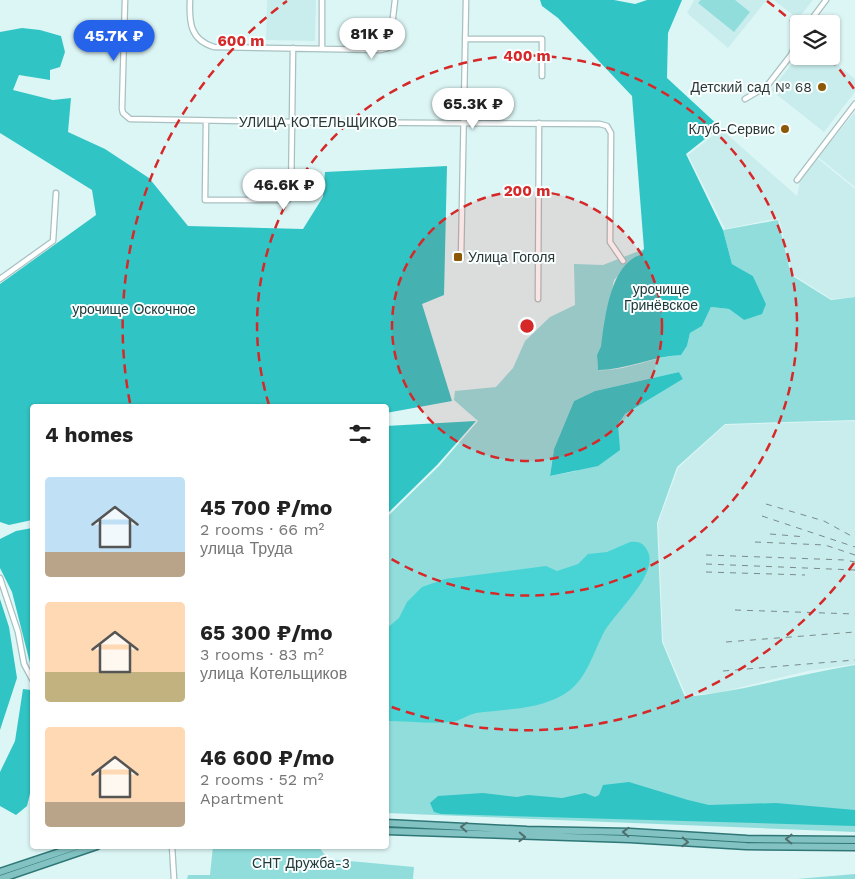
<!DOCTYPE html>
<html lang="en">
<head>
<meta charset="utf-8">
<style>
	body { margin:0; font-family:"Work Sans",sans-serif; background:#f2f2f2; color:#222; height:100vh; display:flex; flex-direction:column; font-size:19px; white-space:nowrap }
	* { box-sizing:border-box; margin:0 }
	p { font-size:16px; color:#767676 }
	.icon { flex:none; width:28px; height:28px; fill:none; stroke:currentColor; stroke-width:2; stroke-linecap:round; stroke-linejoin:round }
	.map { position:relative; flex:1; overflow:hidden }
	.sheet { position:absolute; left:30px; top:404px; width:359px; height:445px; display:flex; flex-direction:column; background:#fff; border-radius:5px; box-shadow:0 1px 4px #0004 }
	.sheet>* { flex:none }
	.buttons { position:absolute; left:790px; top:15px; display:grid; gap:10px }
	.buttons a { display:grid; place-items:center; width:50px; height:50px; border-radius:5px; background:#fff; box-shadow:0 1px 4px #0004; font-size:25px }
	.price { position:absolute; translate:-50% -42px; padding:0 11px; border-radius:18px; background:#fff; color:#222; font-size:16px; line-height:32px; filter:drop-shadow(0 1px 2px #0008) }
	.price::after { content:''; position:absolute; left:50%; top:30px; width:15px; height:11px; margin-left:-8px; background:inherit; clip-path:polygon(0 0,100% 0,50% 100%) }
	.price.selected { background:#2563eb; color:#fff }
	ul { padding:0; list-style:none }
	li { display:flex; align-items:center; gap:15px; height:125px; padding:0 15px }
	li span { display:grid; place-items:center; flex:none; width:140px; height:100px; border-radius:5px; color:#555 }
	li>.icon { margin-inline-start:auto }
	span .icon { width:60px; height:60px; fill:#fffc; stroke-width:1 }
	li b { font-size:21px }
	h2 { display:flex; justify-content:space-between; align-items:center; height:60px; padding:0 15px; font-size:21px }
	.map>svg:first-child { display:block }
</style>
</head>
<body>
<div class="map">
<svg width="855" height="879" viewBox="0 0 855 879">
	<rect width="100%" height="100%" fill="#dcf6f5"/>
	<!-- built -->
	<path fill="#c9edec" d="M267,0H316L315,41L266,40Z
		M694,0H771L765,2L728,48L687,13Z
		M774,0H813L798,19Z
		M799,55L827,56L855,79V92L824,132L771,90Z
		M855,112V187L818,157Z
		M721,129L797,196L800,181L817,158L855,189V297L831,299L792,274L779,218L725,229L688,155Z
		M855,421V664L808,671L717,693L686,695L663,642L658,523L678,468L725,425Z"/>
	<!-- green -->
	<path fill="#90dddc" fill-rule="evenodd" d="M701,0H735L750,12L734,32L698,3Z
		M778,220L791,275L831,300L855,297V420L725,424L677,467L657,523L662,642L685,697C742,692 798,674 855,665V832L386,813V518L439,466L478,421L454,400L455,391L496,387L513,368L525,341L550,317L575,305L574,264L603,265L644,249L640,255L614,280L601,346L597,355L598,370C625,372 654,356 681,355L687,346L690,333L702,326L711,307L729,309L744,320L766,304L753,276L732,264L723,230ZM679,372L683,379L625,414L576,471L550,476L554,449L574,401L595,391Z
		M213,846H318L328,859L414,867L413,879H187L188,875H210Z
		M855,874V879H797Z"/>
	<!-- forest -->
	<path fill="#31c4c4" d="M540,0H614L635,4L647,0H682L668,33L667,78L720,127L686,154L723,230L732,264L753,276L766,304L762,314L744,320L729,309L711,307L702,326L690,333L687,346L681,355C653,356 626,370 598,370L597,355L601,346C605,318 610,265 640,255L644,249L632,96L558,18L542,6Z
		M22,28L40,30L61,36L65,52L60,67L50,70V80L19,75L13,90L53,100L71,98L68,132L105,149L149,178L188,226L303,229L323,197L325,172L447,166L444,295L422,304L452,401L386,413V406H32V520L9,525L0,522V284L96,215L92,190L0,133V32Z
		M679,372L683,379L625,414L618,424L620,450L598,466L550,476L554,449L574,401L595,391Z
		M476,421L437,465L386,515V426Z
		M32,528V671L12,592L0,568V539L16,531Z
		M0,599L9,627L17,678L0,730Z
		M23,689L31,690L32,693V785L27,806L16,815L0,806V772L15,741Z
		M629,782L688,800L709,805L776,803L855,810V826L441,814L434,812L430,803L438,796L483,793L517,797L528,795L562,798L585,793L595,797L599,795L603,785Z"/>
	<!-- water -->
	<path fill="#48d4d4" d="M630,542C639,541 644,543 648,552C659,575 613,614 603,634C592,656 585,684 561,696C535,710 504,709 476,713C467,715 460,721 451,722C429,724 408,721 386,721V629L399,618L407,602L422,587L445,579L546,566L557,571L578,564L588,554L607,552Z"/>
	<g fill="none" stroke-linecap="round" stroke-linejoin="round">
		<!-- minor casing -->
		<g stroke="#a8c0c0" stroke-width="7">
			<path id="minor" d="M125,0L122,109L123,113L130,119L293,122L600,124L607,126L611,133L610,242L623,261
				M190,0C189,22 190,40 214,47L381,50L388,48L390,43L395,0
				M808,24L826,0
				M465,39H542V76
				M322,48V0
				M745,99L767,86L791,55L799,37
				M206,121L205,200H288L291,195L293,48
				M797,180L855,104
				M461,259L466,0
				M0,279L53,241L56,193
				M538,299L539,123
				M0,578L18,632L24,664L32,679
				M172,846L174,879"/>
		</g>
		<!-- primary casing -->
		<g stroke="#2f7777" stroke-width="9">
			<path id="primary" d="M386,823L527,830L630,832L747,839L855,840
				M386,831L630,839L746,846L855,847
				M0,872L78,846
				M0,879L97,846"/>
		</g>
		<!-- minor -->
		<use href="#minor" stroke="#fff" stroke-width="4.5"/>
		<!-- primary -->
		<use href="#primary" stroke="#83c2c2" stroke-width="6"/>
		<!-- rail -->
		<path stroke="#7a8b8b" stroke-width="1" stroke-dasharray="6 6" stroke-linecap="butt" d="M766,504L824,521L855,538
			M762,516L855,547
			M770,534L806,537
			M755,542L825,545L855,555
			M706,555L845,560L855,562
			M706,564L855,570
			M706,572L805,575
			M735,610L855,614
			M726,642L855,632
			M723,671L855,660"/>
	</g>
	<!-- one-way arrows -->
	<defs><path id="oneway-chevron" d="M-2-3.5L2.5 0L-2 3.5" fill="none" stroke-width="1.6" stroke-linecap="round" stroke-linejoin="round" transform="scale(1.25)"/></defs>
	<g stroke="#4f6e6e">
		<use href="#oneway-chevron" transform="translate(464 827) rotate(-177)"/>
		<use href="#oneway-chevron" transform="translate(626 832) rotate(-178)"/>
		<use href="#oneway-chevron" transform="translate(522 837) rotate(2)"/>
		<use href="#oneway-chevron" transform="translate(789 839) rotate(-179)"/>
		<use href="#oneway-chevron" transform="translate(685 842) rotate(3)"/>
	</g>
	<!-- distance rings -->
	<circle cx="527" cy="326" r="135" fill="#d62828" fill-opacity=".12"/>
	<g fill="none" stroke="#d62828" stroke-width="2.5" stroke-dasharray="9 6">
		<circle cx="527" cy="326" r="135"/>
		<path d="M269 405A270 270 0 1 1 388 557"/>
		<path d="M854 563A404 404 0 0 1 389 706M130 403A404 404 0 0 1 287 1M767 1A404 404 0 0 1 797 26M830 58A404 404 0 0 1 854 89"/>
	</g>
	<!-- markers -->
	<g fill="#8c5806" stroke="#f9fefe" stroke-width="2">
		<circle cx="822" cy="87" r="5"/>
		<circle cx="785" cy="129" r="5"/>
		<rect x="453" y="252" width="10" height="10" rx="2.5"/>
	</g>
	<g text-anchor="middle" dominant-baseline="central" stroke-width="4" stroke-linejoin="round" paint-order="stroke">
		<!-- poi labels -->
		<g font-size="14" fill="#2c3636" stroke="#f9fefe" text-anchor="end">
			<text x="812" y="87">Детский сад № 68</text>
			<text x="775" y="129">Клуб-Сервис</text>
			<text x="468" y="257" text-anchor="start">Улица Гоголя</text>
		</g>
		<!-- street labels -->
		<g font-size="14" fill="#2c3636" stroke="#f9fefe">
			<text x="318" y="122">УЛИЦА КОТЕЛЬЩИКОВ</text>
		</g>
		<!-- park labels -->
		<g font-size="14" fill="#203838" stroke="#f9fefe">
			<text x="661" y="289">урочище<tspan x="661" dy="16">Гринёвское</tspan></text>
			<text x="134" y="309">урочище Оскочное</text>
			<text x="301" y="863">СНТ Дружба-3</text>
		</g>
	</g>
	<circle cx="527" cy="326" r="8" fill="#d62828" stroke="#f9fefe" stroke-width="2.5"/>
	<g font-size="15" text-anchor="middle" font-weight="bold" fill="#d62828" stroke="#f9fefe" stroke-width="4" stroke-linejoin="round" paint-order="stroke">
		<text x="241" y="46">600 m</text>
		<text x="527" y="61">400 m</text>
		<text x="527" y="196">200 m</text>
	</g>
</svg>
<div class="buttons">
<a><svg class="icon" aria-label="layers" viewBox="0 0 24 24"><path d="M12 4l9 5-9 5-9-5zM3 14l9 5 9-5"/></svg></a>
</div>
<b class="price" style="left:372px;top:60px">81K ₽</b>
<b class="price selected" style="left:114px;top:62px">45.7K ₽</b>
<b class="price" style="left:473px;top:130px">65.3K ₽</b>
<b class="price" style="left:284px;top:211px">46.6K ₽</b>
<section class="sheet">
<h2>4 homes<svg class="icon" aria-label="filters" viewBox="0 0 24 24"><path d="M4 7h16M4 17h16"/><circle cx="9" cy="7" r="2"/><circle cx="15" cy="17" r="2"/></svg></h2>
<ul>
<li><span style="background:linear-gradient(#bfe0f5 75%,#b9a48a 0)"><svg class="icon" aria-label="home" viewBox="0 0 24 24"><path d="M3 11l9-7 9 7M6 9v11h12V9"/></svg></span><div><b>45 700 ₽/mo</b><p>2 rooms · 66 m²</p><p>улица Труда</p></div></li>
<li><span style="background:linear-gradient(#ffd9b3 70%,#c2b280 0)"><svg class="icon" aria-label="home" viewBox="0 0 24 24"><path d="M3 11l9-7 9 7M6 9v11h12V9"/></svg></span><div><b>65 300 ₽/mo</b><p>3 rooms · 83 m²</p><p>улица Котельщиков</p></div></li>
<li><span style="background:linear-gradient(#ffd9b3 75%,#b9a48a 0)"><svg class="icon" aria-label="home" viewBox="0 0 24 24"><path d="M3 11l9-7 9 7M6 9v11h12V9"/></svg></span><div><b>46 600 ₽/mo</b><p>2 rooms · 52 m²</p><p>Apartment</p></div></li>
</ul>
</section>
</div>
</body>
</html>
